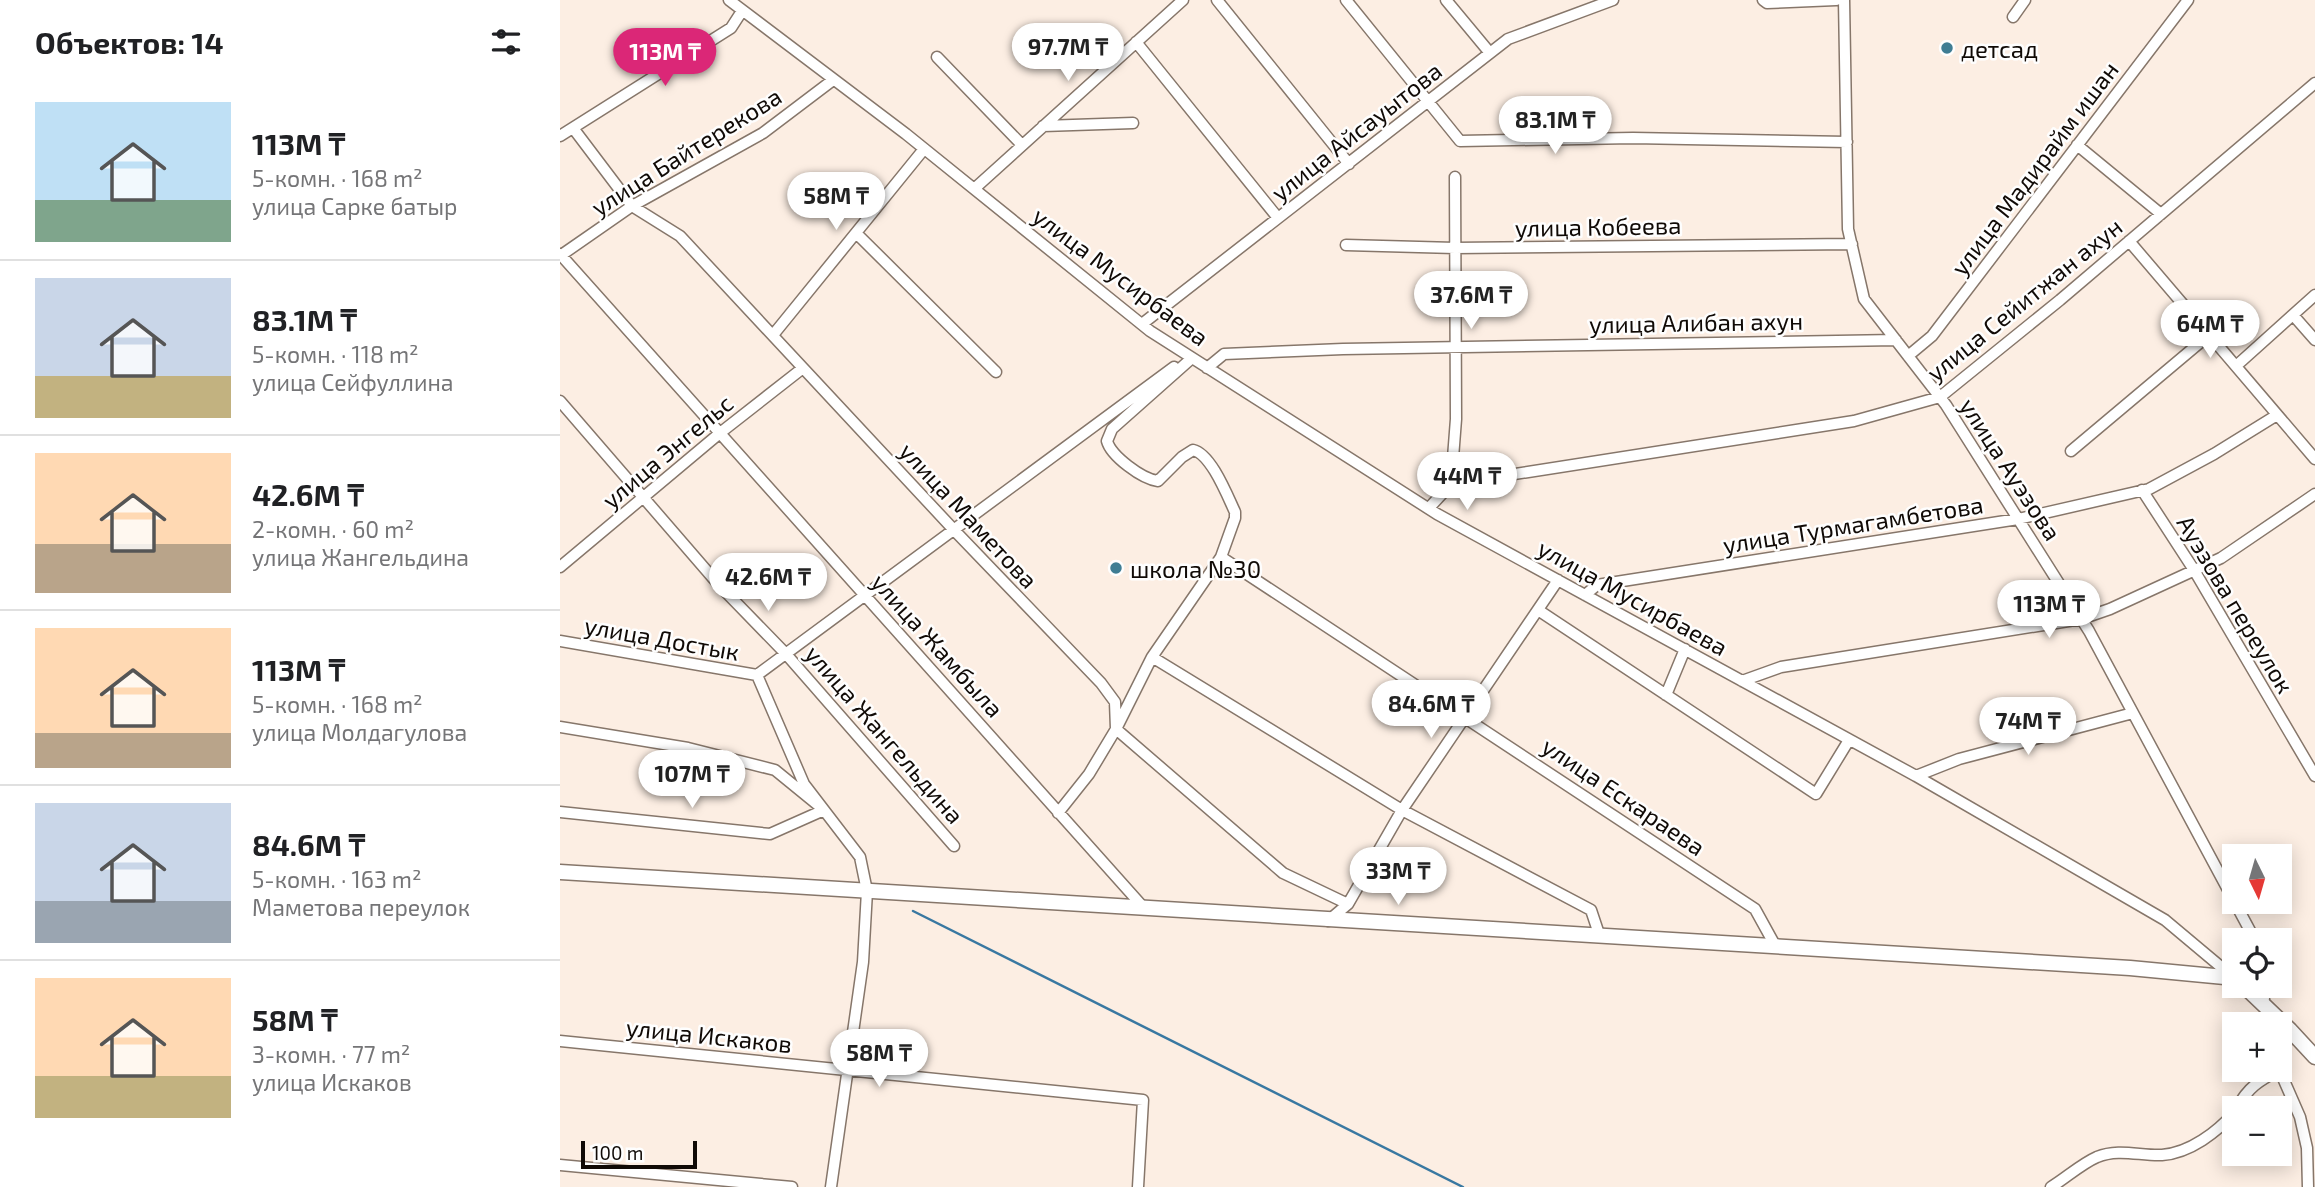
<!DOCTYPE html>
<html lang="ru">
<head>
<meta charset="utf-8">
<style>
	body { margin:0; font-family:"Exo 2",sans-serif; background:#f2f2f2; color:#202124; height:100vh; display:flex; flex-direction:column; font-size:26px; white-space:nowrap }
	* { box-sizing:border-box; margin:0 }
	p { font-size:23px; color:#757577 }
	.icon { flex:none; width:38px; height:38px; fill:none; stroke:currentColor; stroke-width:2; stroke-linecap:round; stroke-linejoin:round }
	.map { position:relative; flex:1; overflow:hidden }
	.side { display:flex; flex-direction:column; background:#fff; width:560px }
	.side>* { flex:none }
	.needle { width:46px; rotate:175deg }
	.fabs { position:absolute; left:1662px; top:844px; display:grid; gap:14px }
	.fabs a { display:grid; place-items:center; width:70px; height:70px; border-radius:0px; background:#fff; box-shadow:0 4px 18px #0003; font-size:35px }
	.scale { position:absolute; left:21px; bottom:18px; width:116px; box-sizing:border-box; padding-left:7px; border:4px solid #100a06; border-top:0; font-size:19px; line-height:24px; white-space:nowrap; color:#100a06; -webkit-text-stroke:5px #fefefe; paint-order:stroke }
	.price { position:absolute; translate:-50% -60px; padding:0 16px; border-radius:24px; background:#fff; color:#222; font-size:23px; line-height:46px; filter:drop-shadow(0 2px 4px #0008) }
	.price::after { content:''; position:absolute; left:50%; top:42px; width:21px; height:16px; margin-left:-10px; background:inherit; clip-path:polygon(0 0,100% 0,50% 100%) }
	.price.on { background:#db2777; color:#fff }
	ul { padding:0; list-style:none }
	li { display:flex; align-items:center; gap:21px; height:175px; padding:0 35px }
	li+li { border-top:2px solid #e0e0e0 }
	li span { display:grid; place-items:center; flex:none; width:196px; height:140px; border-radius:0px; color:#555 }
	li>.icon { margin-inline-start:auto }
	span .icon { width:84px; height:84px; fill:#fffc; stroke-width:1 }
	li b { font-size:30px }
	h2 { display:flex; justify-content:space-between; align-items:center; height:84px; padding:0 35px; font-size:30px }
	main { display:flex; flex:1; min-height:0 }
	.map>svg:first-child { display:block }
</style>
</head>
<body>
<main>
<section class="side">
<h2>Объектов: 14<svg class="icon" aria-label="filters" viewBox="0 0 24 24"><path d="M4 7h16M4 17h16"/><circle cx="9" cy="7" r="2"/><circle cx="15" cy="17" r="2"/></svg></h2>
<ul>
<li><span style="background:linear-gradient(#bfe0f5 70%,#7fa58c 0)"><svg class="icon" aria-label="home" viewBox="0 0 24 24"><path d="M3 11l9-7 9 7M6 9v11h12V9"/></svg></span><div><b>113M ₸</b><p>5-комн. · 168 m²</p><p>улица Сарке батыр</p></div></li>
<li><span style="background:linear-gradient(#c9d6e8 70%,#c2b280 0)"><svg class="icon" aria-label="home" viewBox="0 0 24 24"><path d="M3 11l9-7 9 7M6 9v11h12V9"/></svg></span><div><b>83.1M ₸</b><p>5-комн. · 118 m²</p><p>улица Сейфуллина</p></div></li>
<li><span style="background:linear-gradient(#ffd9b3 65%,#b9a48a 0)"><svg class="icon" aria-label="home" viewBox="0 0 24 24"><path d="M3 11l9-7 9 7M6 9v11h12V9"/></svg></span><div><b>42.6M ₸</b><p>2-комн. · 60 m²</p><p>улица Жангельдина</p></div></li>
<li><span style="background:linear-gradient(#ffd9b3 75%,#b9a48a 0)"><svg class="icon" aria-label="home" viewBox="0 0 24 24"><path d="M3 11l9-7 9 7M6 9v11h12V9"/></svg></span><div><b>113M ₸</b><p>5-комн. · 168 m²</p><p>улица Молдагулова</p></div></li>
<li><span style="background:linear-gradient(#c9d6e8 70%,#9aa5b1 0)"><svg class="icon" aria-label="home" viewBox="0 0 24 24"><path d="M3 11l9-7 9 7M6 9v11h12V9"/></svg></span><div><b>84.6M ₸</b><p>5-комн. · 163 m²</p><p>Маметова переулок</p></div></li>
<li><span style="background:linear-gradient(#ffd9b3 70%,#c2b280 0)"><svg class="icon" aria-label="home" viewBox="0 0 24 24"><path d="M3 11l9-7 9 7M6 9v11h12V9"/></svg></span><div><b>58M ₸</b><p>3-комн. · 77 m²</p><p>улица Искаков</p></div></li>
</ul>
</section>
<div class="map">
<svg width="1755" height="1187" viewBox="0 0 1755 1187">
	<rect width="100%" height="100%" fill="#fceee3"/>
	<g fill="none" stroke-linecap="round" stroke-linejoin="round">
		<!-- stream -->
		<path stroke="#3978a1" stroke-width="2.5" d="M353,911L903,1187"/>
		<!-- minor casing -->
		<g stroke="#86766a" stroke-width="13">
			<path id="minor" d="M169,0L346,134L590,331L877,514L1356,776L1605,920L1673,977
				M657,0L789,164
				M786,0L900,141L1073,138L1287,142
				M886,0L930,53
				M1203,0L1207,3L1276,0
				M1284,0L1288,229L1304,299L1386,405L1529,631L1695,940
				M1453,17L1465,0
				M576,42L718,218
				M377,57L462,145
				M483,126L573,123
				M13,128L72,206L120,236L394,530L541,683L555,702L556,729L723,873L788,904
				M0,136L171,28L182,11
				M1517,145L1601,214
				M414,189L623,0
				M296,233L436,372
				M1569,241L1755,459
				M786,245L895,248L1292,244
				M0,254L584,908
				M0,256L72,206L203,133L273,80
				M1733,315L1755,340
				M582,324L948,39L1053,0
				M213,335L364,149
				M1348,356L1372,336L1628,0
				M1676,366L1755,295
				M647,368L664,354L783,349L1336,340
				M0,401L159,585L226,654L394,846
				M1511,451L1649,335
				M891,484L896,419L895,177
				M1582,490L1634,570L1755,776
				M869,508L891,484L1294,421L1380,397L1500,300L1755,83
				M661,557L1195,909L1216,947
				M0,567L160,433L243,368
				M1025,595L1037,585L1458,519L1589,489L1654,454L1717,415
				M978,610L1256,794L1289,740
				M0,641L197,675
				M592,657L842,810L1031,910L1040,937
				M197,675L244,784L300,857L307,891L303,962L271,1187
				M197,675L614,367
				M1182,681L1221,667L1521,619L1550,609L1661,558L1755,494
				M1106,695L1125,649
				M0,727L128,748L215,770L264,810L210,834L0,812
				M1356,776L1399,759L1573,713
				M498,813L529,774L556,729L592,657L661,557L675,518V512C667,495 651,454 633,450L622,457L598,481C582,479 551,456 547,441L552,429L632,358
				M768,921L788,904L842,810L998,580
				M1703,1004L1706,985
				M0,1041L583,1100L578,1187
				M1720,1064L1730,1030
				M1719,1069L1740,1117L1747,1148L1748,1187
				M1677,1108C1688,1087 1699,1081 1719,1070
				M0,1165L232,1187
				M1491,1187C1506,1178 1521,1164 1537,1157C1559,1148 1580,1156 1602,1155C1630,1153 1657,1132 1675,1112"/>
		</g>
		<!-- major casing -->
		<g stroke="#86766a" stroke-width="17">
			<path id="major" d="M0,872L1570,968L1675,978
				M1683,985L1730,1030L1755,1057"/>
		</g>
		<!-- minor -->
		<use href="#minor" stroke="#fff" stroke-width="10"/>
		<!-- major -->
		<use href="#major" stroke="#fff" stroke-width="14"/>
	</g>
	<!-- markers -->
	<g fill="#3f7d93" stroke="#fefefe" stroke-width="2.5">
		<circle cx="1387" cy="48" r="7"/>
		<circle cx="556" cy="568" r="7"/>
	</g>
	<g text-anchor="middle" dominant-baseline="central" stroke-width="5" stroke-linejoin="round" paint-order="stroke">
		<!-- poi labels -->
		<g font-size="24" fill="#100a06" stroke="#fefefe" text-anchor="start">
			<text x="1401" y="48">детсад</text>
			<text x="570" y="568">школа №30</text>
		</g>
		<!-- street labels -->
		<g font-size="24" fill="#100a06" stroke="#fefefe">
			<text transform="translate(796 131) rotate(-38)">улица Айсауытова</text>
			<text transform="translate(126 151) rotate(-32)">улица Байтерекова</text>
			<text transform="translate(1474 168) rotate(-53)">улица Мадирайм ишан</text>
			<text transform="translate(1038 226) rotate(-1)">улица Кобеева</text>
			<text transform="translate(561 276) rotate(37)">улица Мусирбаева</text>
			<text transform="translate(1464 299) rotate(-39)">улица Сейитжан ахун</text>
			<text transform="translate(1136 322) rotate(-1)">улица Алибан ахун</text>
			<text transform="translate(107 451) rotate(-40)">улица Энгельс</text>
			<text transform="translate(1451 469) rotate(57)">улица Ауэзова</text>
			<text transform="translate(409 515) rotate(47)">улица Маметова</text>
			<text transform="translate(1293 524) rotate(-9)">улица Турмагамбетова</text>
			<text transform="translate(1073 597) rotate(29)">улица Мусирбаева</text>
			<text transform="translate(1676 604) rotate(59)">Ауэзова переулок</text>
			<text transform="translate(102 638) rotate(10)">улица Достык</text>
			<text transform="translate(378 645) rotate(48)">улица Жамбыла</text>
			<text transform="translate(325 734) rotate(49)">улица Жангельдина</text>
			<text transform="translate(1064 796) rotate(34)">улица Ескараева</text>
			<text transform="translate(149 1035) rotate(6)">улица Искаков</text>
		</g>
	</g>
</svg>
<div class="fabs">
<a><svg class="needle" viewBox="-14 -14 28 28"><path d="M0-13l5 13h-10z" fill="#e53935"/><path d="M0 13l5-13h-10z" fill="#757577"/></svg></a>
<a><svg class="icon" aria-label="locate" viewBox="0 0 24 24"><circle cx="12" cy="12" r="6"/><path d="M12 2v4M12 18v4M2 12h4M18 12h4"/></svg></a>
<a>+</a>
<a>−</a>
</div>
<div class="scale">100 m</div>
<b class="price" style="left:508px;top:83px">97.7M ₸</b>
<b class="price on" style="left:105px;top:88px">113M ₸</b>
<b class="price" style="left:995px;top:156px">83.1M ₸</b>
<b class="price" style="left:276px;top:232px">58M ₸</b>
<b class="price" style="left:911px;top:331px">37.6M ₸</b>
<b class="price" style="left:1650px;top:360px">64M ₸</b>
<b class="price" style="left:907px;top:512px">44M ₸</b>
<b class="price" style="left:208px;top:613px">42.6M ₸</b>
<b class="price" style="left:1489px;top:640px">113M ₸</b>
<b class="price" style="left:871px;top:740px">84.6M ₸</b>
<b class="price" style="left:1468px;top:757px">74M ₸</b>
<b class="price" style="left:132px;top:810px">107M ₸</b>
<b class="price" style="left:838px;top:907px">33M ₸</b>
<b class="price" style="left:319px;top:1089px">58M ₸</b>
</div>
</main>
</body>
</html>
